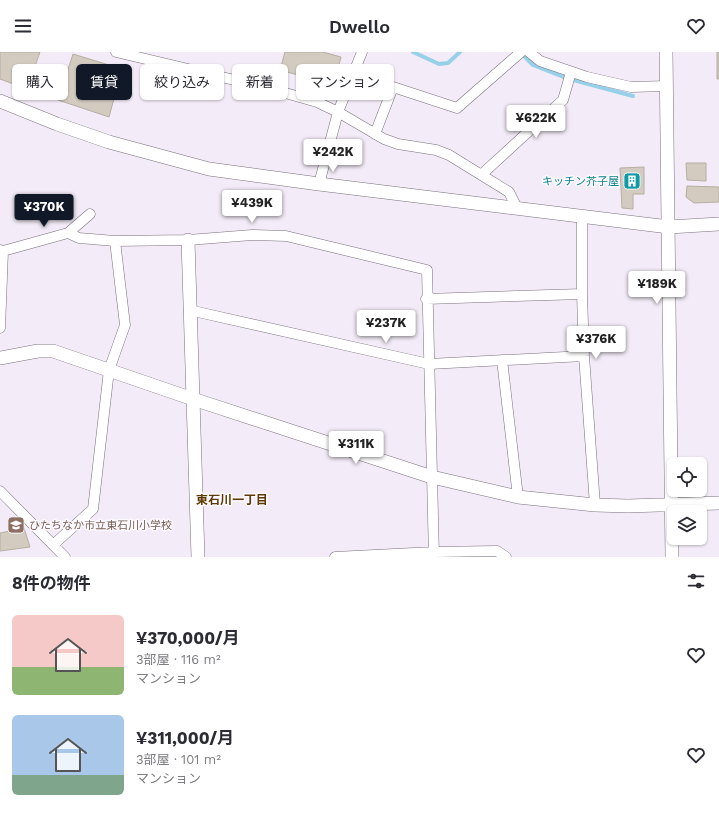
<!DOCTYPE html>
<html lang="ja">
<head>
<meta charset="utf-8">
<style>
	body { margin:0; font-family:"Work Sans","Noto Sans JP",sans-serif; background:#f7f7f7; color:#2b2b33; height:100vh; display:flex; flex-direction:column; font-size:15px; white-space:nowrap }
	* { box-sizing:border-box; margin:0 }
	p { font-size:13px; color:#7c7c81 }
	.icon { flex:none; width:22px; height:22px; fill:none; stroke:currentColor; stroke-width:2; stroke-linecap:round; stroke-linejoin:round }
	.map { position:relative; height:505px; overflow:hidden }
	.drawer { display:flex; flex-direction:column; background:#fff; flex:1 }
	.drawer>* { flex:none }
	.guide { position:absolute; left:12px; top:12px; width:400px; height:36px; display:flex; gap:8px }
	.fabs { position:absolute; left:667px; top:405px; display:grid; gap:8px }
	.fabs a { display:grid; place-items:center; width:40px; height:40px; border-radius:6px; background:#fff; box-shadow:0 1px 3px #0004; font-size:20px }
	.price { position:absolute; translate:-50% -34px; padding:0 9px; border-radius:4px; background:#fff; color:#222; font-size:13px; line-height:26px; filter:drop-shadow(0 1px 2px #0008) }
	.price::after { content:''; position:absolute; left:50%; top:24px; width:12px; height:9px; margin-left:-6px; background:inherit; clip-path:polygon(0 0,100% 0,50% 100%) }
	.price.on { background:#111827; color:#fff }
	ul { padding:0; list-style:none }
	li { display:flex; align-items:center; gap:12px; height:100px; padding:0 12px }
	li span { display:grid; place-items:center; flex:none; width:112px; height:80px; border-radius:6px; color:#555 }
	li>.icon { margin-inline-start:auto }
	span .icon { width:48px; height:48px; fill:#fffc; stroke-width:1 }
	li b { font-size:17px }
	h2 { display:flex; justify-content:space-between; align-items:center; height:48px; padding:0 12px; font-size:17px }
	.pill { padding:0 14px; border-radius:6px; background:#fff; box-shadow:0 1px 3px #0004; font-size:14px; line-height:36px }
	.pill.on { background:#111827; color:#fff }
	header { display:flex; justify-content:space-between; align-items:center; height:52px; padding:0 12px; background:#fff; font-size:18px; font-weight:600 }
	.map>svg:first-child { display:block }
</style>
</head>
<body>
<header><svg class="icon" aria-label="menu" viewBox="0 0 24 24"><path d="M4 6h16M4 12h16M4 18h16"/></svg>Dwello<svg class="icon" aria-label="heart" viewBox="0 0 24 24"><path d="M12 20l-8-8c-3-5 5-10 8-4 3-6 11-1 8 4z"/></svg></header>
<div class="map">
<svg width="719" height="505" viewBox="0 0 719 505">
	<rect width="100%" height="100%" fill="#f3ebf7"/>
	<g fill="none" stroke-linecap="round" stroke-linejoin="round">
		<!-- stream -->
		<path stroke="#96d0e9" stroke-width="4" d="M413,0L439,12L448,11L460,0
			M520,0L533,13L566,26L633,44"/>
	</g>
	<!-- building -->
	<path fill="#d3cbbf" stroke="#b6aea2" d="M0,0H40L27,37L0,27Z
		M285,0H323L341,5L334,33L280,18Z
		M717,0H719V27H717Z
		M73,2L122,17L109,65L58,48Z
		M686,111H706V129L687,128Z
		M644,115V142H633V157L622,156L620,116Z
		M687,134L719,135V150L694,151L686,145Z
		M24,476L30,495L0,499V481Z"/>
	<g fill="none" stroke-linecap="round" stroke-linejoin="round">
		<!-- minor casing -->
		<g stroke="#79717d" stroke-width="11">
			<path id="minor" d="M116,0L268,36L317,50L338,60L384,87L398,92L436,98L449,103L509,140L517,156
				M529,0L540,9L587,25L631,35L667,34
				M375,82L393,35L457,56L521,0
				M481,123L563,48L571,20
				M319,132L338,60L362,0
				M582,164V242L584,304L595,453
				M68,181L79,186L115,189L188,188L252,183L286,184L427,218L434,505
				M0,198L3,199L68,181L90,162
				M426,247L582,242
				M189,258L429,312L584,304
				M0,276L3,199
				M502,308L518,445
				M0,439L65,505
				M53,493L93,457L109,318L125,273L115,189
				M335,505L434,500L497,499L506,505"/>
		</g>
		<!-- tertiary casing -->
		<g stroke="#79717d" stroke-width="14">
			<path id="tertiary" d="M666,0L672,505
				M0,49L57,72L109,90L209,117L319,132L669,175L719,172
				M188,188L198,505
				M0,306L38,299H53L193,347L432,425L518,445L595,453L628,454L719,451"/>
		</g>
		<!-- minor -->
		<use href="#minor" stroke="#fff" stroke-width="10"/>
		<!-- tertiary -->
		<use href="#tertiary" stroke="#fff" stroke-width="13"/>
	</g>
	<!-- icons -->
	<defs>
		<g id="building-square" transform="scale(0.9)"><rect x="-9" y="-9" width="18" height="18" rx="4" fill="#0f9aa8" stroke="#fdfaff"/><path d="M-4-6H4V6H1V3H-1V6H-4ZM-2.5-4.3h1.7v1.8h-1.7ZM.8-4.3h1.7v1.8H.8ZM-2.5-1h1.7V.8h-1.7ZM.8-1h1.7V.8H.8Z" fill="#fff"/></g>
		<g id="school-square" transform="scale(0.9)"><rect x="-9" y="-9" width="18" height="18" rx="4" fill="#8d6e63" stroke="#fdfaff"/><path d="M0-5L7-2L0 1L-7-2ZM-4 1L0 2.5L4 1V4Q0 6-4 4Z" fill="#fff"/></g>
	</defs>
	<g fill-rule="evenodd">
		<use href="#building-square" x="632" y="129"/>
		<use href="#school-square" x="16" y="473"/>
	</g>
	<g text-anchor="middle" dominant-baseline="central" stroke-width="3" stroke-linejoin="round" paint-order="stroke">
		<!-- culture labels -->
		<g font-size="11" fill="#0d838f" stroke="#fdfaff" text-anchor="end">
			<text x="619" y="129">キッチン芥子屋</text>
		</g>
		<!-- education labels -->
		<g font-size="11" fill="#785e54" stroke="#fdfaff" text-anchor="start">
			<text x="29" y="473">ひたちなか市立東石川小学校</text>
		</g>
		<!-- neighbourhood labels -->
		<g font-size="12" font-weight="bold" fill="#5d3a03" stroke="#fdfaff">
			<text x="232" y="448">東石川一丁目</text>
		</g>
	</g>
</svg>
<div class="fabs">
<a><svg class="icon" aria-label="locate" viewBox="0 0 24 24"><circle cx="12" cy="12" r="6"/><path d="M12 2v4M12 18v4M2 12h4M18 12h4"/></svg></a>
<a><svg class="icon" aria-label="layers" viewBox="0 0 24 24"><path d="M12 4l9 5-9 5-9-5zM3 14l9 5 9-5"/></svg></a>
</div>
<b class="price" style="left:536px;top:87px">¥622K</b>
<b class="price" style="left:333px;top:121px">¥242K</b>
<b class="price" style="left:252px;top:172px">¥439K</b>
<b class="price on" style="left:44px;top:176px">¥370K</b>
<b class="price" style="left:657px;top:253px">¥189K</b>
<b class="price" style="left:386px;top:292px">¥237K</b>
<b class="price" style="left:596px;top:308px">¥376K</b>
<b class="price" style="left:356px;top:413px">¥311K</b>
<div class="guide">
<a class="pill">購入</a>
<a class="pill on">賃貸</a>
<a class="pill">絞り込み</a>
<a class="pill">新着</a>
<a class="pill">マンション</a>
</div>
</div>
<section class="drawer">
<h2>8件の物件<svg class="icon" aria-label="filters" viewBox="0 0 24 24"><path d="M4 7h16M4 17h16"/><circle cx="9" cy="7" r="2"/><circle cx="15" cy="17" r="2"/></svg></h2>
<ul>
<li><span style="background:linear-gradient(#f6c9c9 65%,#8fb573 0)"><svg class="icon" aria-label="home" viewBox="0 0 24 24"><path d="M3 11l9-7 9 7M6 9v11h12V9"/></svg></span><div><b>¥370,000/月</b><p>3部屋 · 116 m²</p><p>マンション</p></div><svg class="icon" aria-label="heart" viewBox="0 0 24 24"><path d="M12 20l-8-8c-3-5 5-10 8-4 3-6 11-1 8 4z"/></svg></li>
<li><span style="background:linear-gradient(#a9c7e8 75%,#7fa58c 0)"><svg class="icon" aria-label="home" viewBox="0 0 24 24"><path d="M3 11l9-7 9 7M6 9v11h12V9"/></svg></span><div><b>¥311,000/月</b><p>3部屋 · 101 m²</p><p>マンション</p></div><svg class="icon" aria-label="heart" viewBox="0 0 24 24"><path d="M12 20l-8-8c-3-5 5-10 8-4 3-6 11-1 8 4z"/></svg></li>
</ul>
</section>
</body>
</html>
